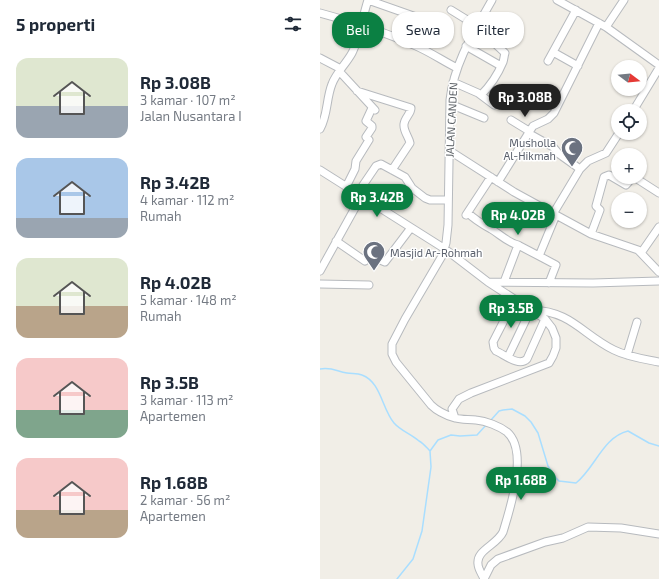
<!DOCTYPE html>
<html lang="id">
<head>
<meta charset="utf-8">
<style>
	body { margin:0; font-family:"Exo 2",sans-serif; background:#f2f2f3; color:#1f2937; height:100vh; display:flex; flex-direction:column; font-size:15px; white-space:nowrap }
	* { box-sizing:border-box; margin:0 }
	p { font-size:13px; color:#747a83 }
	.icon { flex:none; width:22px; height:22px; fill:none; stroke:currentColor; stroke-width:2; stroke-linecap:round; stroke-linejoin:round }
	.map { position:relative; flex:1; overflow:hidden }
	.side { display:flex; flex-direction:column; background:#fff; width:320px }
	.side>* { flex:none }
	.guide { position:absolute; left:12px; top:12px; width:267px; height:36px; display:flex; gap:8px }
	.needle { width:26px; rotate:106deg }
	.tools { position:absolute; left:291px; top:60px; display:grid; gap:8px }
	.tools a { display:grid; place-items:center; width:36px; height:36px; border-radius:50%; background:#fff; box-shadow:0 1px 3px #0004; font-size:20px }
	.price { position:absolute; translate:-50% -34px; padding:0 9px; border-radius:14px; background:#0b8043; color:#fff; font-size:13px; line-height:26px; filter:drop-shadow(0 1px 2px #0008) }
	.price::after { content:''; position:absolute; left:50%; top:24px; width:12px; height:9px; margin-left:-6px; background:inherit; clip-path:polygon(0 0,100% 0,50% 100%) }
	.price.active { background:#222; color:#fff }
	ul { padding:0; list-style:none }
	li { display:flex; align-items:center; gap:12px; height:100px; padding:0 16px }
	li span { display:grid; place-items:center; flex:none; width:112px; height:80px; border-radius:12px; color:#555 }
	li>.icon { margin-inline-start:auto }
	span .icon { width:48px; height:48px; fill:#fffc; stroke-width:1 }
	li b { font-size:17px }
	h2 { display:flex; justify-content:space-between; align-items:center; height:48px; padding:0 16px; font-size:17px }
	.pill { padding:0 14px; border-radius:16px; background:#fff; box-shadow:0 1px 3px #0004; font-size:14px; line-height:36px }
	.pill.active { background:#0b8043; color:#fff }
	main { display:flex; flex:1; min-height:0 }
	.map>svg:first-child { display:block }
</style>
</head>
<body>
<main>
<section class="side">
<h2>5 properti<svg class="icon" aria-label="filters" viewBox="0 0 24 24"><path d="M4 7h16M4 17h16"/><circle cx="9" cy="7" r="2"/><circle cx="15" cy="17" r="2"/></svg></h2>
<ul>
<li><span style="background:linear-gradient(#dfe7d0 60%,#9aa5b1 0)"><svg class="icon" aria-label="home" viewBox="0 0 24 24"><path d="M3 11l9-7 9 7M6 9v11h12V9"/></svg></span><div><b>Rp 3.08B</b><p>3 kamar · 107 m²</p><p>Jalan Nusantara I</p></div></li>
<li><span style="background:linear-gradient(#a9c7e8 75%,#9aa5b1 0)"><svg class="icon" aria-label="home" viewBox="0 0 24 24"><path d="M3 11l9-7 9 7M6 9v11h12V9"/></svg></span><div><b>Rp 3.42B</b><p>4 kamar · 112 m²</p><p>Rumah</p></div></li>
<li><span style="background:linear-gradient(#dfe7d0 60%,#b9a48a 0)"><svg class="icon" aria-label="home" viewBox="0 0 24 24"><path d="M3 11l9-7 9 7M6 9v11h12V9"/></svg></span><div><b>Rp 4.02B</b><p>5 kamar · 148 m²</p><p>Rumah</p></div></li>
<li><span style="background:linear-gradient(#f6c9c9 65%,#7fa58c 0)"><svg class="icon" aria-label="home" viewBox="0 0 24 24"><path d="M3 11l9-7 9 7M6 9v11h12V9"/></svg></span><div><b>Rp 3.5B</b><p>3 kamar · 113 m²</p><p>Apartemen</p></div></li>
<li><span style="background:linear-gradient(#f6c9c9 65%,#b9a48a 0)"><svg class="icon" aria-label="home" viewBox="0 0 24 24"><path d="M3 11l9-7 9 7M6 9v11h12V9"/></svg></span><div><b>Rp 1.68B</b><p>2 kamar · 56 m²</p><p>Apartemen</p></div></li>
</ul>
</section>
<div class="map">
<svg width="339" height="579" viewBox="0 0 339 579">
	<rect width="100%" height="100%" fill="#f1eee7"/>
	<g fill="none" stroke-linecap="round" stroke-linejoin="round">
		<!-- stream -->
		<path stroke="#a9deff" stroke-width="1.5" d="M0,369C12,367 16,371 27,373C32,374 37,373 42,375C61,382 62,409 74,423C81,431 91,434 99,441C103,443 107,448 110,451
			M171,420L179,411L183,410L192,409L205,416L211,422L218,433L228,466L236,478L239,481L256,483C275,468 283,437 308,431L329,443L339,446
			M77,579L93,559L102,531L111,467L110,451L118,440L131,435L140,436L157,435L167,424"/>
		<!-- minor casing -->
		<g stroke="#b7babe" stroke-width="9">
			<path id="minor" d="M48,0L102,19
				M237,0L286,27L339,65
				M131,10L157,26
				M0,13C33,22 65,32 96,46C110,52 123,61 137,68
				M286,27L304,0
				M155,30L171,40L185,53C184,56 184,59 183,62C178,74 170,86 161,95
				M146,46L181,66
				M233,52L258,66
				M0,58L21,69
				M228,61L256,10
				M19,71L55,110
				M133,82L158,93L174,105
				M37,91L91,108C91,114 85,117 84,124C83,131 89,137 90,143L72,170
				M130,104L164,118
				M313,111L339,68
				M191,120L209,131
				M0,129C8,115 6,99 12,84C16,73 26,64 32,53C39,40 43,15 48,0
				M208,133L233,147L239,154L260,169
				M130,151L194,192L236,215L271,234L318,250L339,272
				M0,170L125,249L168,282L225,319L232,328L236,338V348L233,356L229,363L151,393L139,399L132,409L135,418C142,420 149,419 156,420C166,421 179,426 187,432C209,451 190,509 183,532C177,545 156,550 158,564C158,569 162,574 164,579
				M314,177L339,193
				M178,182L213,126L228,119L234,113L279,23
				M26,187L35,169L36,161L49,140L46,137L52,128V126L46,121L52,108
				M37,194L56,166L61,164L85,177L92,188L105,198L110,200H128
				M148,213C155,220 162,224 171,229C181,235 187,242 198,245
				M233,214L260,169L268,161L286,153L299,133
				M146,215L171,177
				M271,234L280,210L276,206L284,177L289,175L306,185L313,177
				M16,241L45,261L50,256L56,260L58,259L65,262L90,229
				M321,253L339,227
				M219,256L236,265L229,283
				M0,271L41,197
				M169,282L273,283L339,281
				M184,282L198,245L219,256L236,215
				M0,284L49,285
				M195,299L173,342L174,348L176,351C185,355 199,367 207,359L225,319
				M212,310C251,311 263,335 294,350C308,357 324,359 339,362
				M307,355L317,322
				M188,357L211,309
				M135,418C125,415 118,412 111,405L76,362L72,354V344L85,319L122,256L126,243L128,225L130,100C134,63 154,32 172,0
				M164,579L171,565L178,559L225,542L243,538L268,527L301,528L339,534"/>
		</g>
		<!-- minor -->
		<use href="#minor" stroke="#fff" stroke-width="7"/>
	</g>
	<!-- icons -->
	<defs>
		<g id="mosque-pin" transform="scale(1.15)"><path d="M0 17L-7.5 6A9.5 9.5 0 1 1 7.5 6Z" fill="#6b7280" stroke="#fff"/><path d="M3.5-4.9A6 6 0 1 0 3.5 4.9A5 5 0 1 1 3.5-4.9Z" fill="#fff"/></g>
	</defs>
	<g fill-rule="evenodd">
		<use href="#mosque-pin" x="252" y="148"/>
		<use href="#mosque-pin" x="54" y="252"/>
	</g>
	<g text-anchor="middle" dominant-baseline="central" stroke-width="3" stroke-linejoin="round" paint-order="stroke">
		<!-- street labels -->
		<g font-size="11" fill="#5e6368" stroke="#fff">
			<text transform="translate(131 120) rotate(-87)">JALAN CANDEN</text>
		</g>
		<!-- worship labels -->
		<g font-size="11" fill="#5b616d" stroke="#fff" text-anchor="end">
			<text x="236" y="142">Musholla<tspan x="236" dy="13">Al-Hikmah</tspan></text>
			<text x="70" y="252" text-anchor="start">Masjid Ar-Rohmah</text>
		</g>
	</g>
</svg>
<div class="tools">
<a><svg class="needle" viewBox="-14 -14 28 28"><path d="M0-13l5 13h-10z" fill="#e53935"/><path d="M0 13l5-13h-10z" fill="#747a83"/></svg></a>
<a><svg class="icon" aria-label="locate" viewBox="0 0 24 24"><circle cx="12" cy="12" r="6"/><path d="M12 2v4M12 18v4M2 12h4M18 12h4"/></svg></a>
<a>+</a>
<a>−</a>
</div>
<b class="price active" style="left:205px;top:118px">Rp 3.08B</b>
<b class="price" style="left:57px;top:218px">Rp 3.42B</b>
<b class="price" style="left:198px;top:236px">Rp 4.02B</b>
<b class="price" style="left:191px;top:329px">Rp 3.5B</b>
<b class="price" style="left:201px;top:501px">Rp 1.68B</b>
<div class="guide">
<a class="pill active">Beli</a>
<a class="pill">Sewa</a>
<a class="pill">Filter</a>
</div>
</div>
</main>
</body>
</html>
